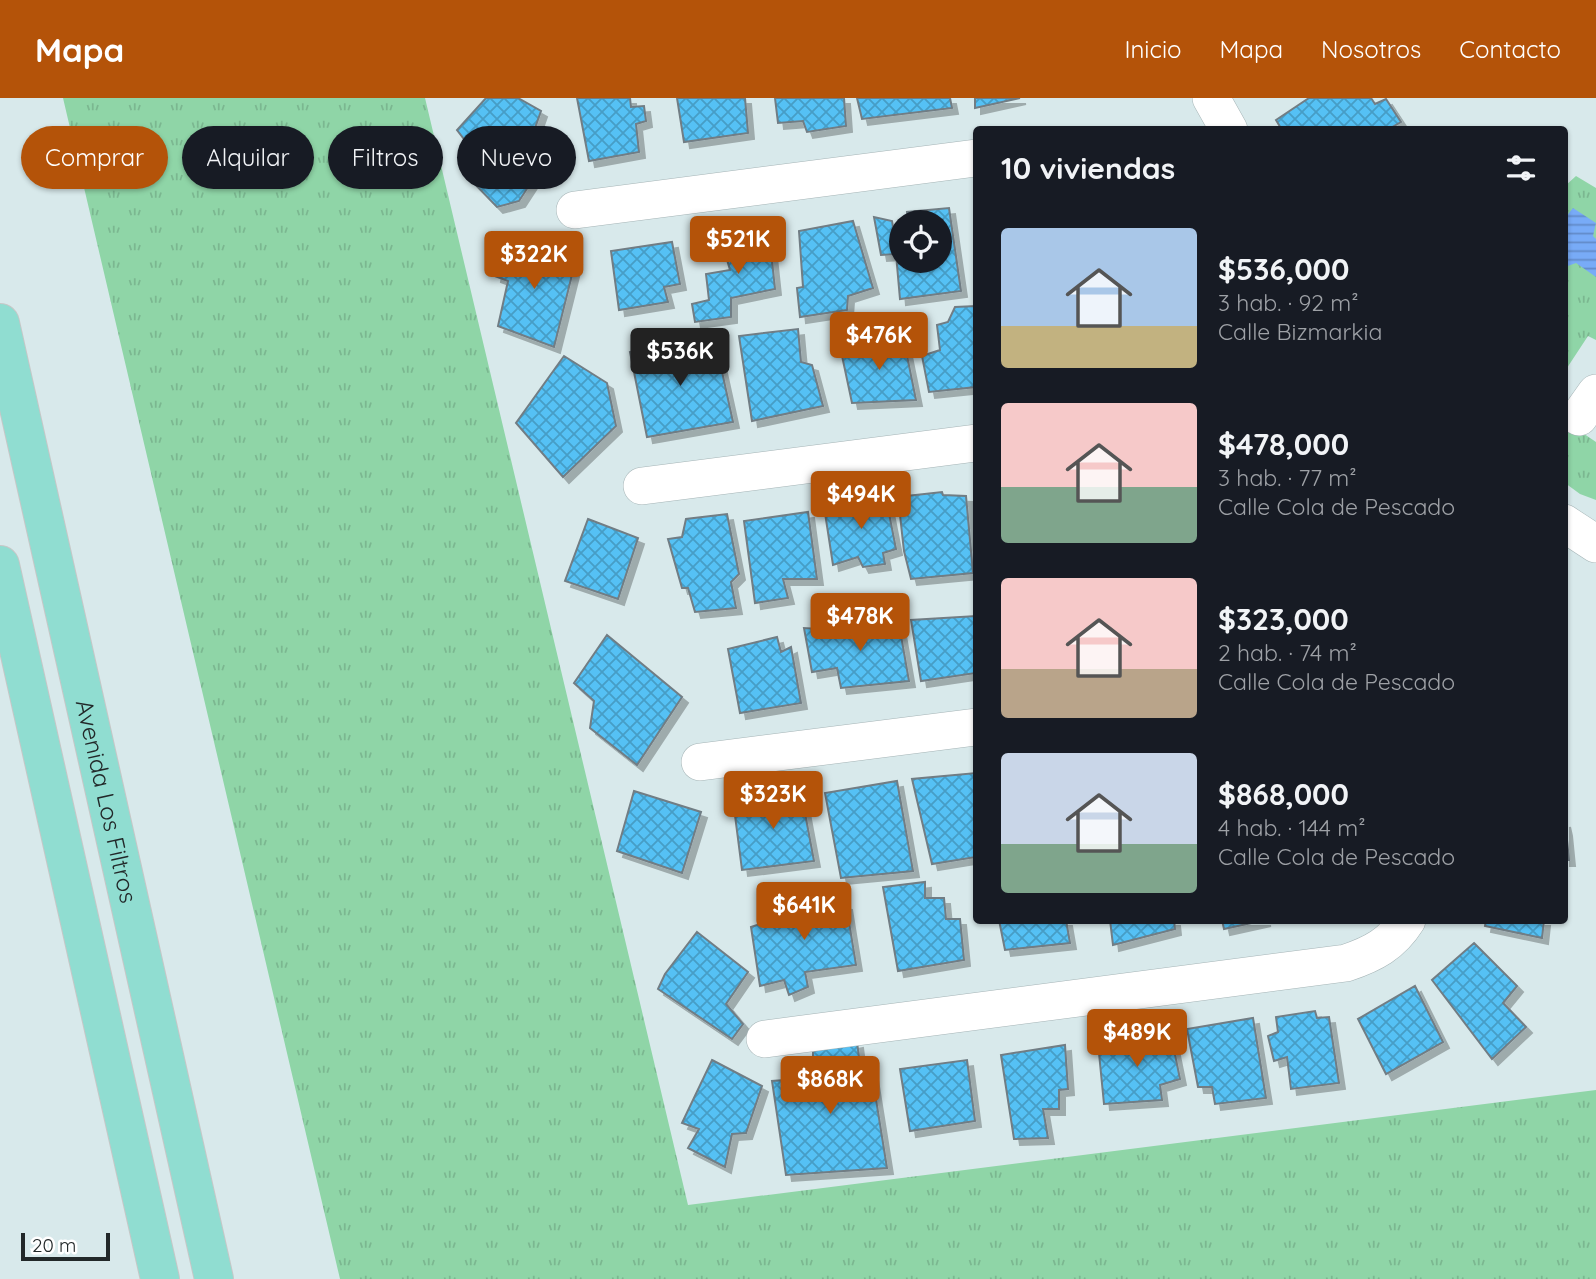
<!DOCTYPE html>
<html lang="es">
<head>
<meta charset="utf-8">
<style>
	body { margin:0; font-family:Quicksand,sans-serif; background:#242831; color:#f1f3f6; height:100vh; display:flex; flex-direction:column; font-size:26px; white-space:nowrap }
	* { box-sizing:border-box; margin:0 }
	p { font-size:23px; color:#9ea1a6 }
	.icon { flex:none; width:38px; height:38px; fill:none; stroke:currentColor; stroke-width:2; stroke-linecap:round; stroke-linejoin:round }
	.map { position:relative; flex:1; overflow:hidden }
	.side { position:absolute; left:973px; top:28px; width:595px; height:798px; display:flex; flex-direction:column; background:#171b24; border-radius:7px; box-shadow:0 2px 5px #0004 }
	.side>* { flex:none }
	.guide { position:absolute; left:21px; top:28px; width:665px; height:63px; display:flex; gap:14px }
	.buttons { position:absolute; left:889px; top:112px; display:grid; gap:14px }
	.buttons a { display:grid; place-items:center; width:63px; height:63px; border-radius:50%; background:#171b24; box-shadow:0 2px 5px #0004; font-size:35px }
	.scale { position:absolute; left:21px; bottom:18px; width:89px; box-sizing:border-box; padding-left:7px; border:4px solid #222829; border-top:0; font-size:19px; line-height:24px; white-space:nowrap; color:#222829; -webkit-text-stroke:5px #fff; paint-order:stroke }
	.price { position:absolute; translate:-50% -60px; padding:0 16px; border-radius:7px; background:#b45309; color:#fff; font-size:23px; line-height:46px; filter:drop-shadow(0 2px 4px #0008) }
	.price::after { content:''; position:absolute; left:50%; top:42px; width:21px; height:16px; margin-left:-10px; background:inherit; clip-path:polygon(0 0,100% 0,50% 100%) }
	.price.active { background:#222; color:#fff }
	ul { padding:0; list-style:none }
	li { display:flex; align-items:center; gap:21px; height:175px; padding:0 28px }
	li span { display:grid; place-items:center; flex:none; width:196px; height:140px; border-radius:7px; color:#555 }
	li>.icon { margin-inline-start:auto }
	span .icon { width:84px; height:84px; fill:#fffc; stroke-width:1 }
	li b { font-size:30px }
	h2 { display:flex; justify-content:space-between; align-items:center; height:84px; padding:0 28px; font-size:30px }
	.pill { padding:0 24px; border-radius:32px; background:#171b24; box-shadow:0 2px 5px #0004; font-size:24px; line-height:63px }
	.pill.active { background:#b45309; color:#fff }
	header { display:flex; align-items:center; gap:42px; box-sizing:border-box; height:98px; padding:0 35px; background:#b45309; color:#fff }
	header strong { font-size:33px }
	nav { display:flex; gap:38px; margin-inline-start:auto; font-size:24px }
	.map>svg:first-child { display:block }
</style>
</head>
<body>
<header>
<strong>Mapa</strong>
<nav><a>Inicio</a><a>Mapa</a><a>Nosotros</a><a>Contacto</a></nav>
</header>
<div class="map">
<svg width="1596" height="1181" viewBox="0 0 1596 1181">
	<defs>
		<pattern id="grass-tufts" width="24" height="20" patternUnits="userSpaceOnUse" patternTransform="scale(1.75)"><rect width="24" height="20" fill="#8fd5a7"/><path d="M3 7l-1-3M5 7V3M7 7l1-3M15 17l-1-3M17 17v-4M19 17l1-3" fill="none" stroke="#7bb790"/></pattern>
		<pattern id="water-rules" width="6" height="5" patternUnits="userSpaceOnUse" patternTransform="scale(1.75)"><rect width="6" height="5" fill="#78abf7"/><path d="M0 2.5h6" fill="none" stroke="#628bc8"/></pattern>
		<pattern id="building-cross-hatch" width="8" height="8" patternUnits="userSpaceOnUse" patternTransform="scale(1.75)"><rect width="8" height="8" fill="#55c1f5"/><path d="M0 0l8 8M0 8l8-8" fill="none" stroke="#469dc6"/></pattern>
		<filter id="shadow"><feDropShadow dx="6" dy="6" stdDeviation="0" flood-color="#0004"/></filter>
	</defs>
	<rect width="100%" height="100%" fill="#d8e9eb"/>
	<!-- grass -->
	<path fill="url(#grass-tufts)" d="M63,0H425L688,1107L1596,992V1181H340Z
		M1576,78L1596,90V242L1588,238L1565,273V88Z
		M1565,323L1596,344V402L1580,396L1565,385Z"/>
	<!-- water -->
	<path fill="url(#water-rules)" d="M1573,110L1596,125L1593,138L1596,141V179L1576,165L1565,169V120Z"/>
	<!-- building -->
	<path fill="url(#building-cross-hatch)" stroke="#717d84" stroke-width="2" filter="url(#shadow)" d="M486,0H518L541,13L535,30L556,46L519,103L497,109L470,81L477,67L473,53L457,32Z
		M577,0H630L631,9L644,8L646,23L636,26L639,54L589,63Z
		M677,0H745L748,35L684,44Z
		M775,0H844L846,28L807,34L803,23L778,25Z
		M857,0H950L952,10L862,21Z
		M975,0H1020L975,10Z
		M1309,0H1371L1375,6L1386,1L1401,24L1387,32H1282L1276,22Z
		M949,110L961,193L900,201L896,156L881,157L874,119L892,123L896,146L901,147V163H940V124H908L907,114Z
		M853,123L873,190L848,198L847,212L800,219L797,190L803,189L799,133Z
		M769,135L775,191L731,200V219L695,224L692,206L709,202L706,176L730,172L721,141Z
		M502,143L576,161L554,249L498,228L508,183L495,178Z
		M672,144L680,186L664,189L668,204L619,212L611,153Z
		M976,208V289L929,294L922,258L940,252L937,227L948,224L955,209Z
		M798,231L801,264L812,267L823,308L752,323L739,238Z
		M893,235L895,242L904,243L916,302L852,305L841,253L871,248L876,240Z
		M701,240L705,264L719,260L733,324L647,339L630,254Z
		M564,258L607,285L616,328L563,379L516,325Z
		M942,394L943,397L966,398L973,475L911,481L904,453L898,399Z
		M885,395L896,451L883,455L885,466L863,469L858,459L833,467L825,415L846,402Z
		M808,414L817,481H783L788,500L755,505L744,423Z
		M727,416L739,476L731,484L736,510L695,514L688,490H682L668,441L682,439L686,421Z
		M588,421L638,440L618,501L565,483Z
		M858,516H882L884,527L900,532L909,583L841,590L837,570L812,574L804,530L853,533Z
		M976,518V575L921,583L911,522Z
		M607,537L682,599L637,667L590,630L594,603L574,585Z
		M777,539L781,554L791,549L801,605L740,615L728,551Z
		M976,675V759L932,766L912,681Z
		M897,683L913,773L841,780L825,695Z
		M634,693L701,714L682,775L617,753Z
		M801,694L814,763L742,772L733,702Z
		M1564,723L1566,732L1569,762H1564Z
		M925,784V800H944L946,821H960L964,862L898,873L883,789Z
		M825,792L827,804L846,806L856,867L805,874L808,889L789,897L784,882L760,888L751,829L794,815L798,795Z
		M999,822H1066L1070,845L1005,852Z
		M1110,822H1174L1175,831L1113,847Z
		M1222,822H1265L1224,831Z
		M1486,822H1544L1542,840L1485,828Z
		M697,834L748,874L726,906L743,926L732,941L658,891L665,876Z
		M1474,845L1517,888L1503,905L1526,929L1492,961L1432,882Z
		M1415,888L1443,944L1386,976L1358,921Z
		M1315,913L1317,920L1329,919L1339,985L1291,991L1287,959L1274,963L1268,938L1278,934L1276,919Z
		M1253,920L1266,1000L1215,1006L1212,989H1198L1187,931Z
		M1171,937L1180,981L1160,987L1162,1002L1104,1006L1098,945Z
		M857,944L860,967L871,970L887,1070L786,1077L772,983L813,980V953Z
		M1065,947L1068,991L1059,992V1011H1043L1048,1040L1014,1041L1001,957Z
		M712,962L762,988L746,1035L732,1036L725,1069L688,1050L699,1031L682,1025Z
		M967,962L975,1023L910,1033L900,971Z"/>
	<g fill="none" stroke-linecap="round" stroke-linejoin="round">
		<!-- minor casing -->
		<g stroke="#a5b4b6" stroke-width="38">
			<path id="minor" d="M1211,0L1229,32
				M575,112L976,60
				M1579,319L1596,295
				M642,388L976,345
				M1564,425L1596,446
				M700,664L976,629
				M765,941L1346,865C1373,856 1392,846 1407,822"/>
		</g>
		<!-- major casing -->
		<g stroke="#c6c7c7" stroke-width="40">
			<g id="major">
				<path id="s1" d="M0,225L214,1181"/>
				<path d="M0,467L160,1181"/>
			</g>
		</g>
		<!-- minor -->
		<use href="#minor" stroke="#fff" stroke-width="37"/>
		<!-- major -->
		<use href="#major" stroke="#90ddd1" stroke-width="38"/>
	</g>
	<g text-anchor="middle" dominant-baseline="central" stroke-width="5" stroke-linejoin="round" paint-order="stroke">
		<!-- street labels -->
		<g font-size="24" fill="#222829" stroke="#fff">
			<text stroke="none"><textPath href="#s1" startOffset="490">Avenida Los Filtros</textPath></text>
		</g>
	</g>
</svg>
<div class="buttons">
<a><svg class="icon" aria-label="locate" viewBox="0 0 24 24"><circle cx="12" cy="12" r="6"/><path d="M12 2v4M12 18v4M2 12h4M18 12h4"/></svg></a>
</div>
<div class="scale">20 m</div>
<b class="price" style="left:738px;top:178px">$521K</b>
<b class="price" style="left:534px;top:193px">$322K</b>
<b class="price" style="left:879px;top:274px">$476K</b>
<b class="price active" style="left:680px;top:290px">$536K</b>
<b class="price" style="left:861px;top:433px">$494K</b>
<b class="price" style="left:860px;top:555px">$478K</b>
<b class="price" style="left:773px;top:733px">$323K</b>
<b class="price" style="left:804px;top:844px">$641K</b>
<b class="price" style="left:1137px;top:971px">$489K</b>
<b class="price" style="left:830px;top:1018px">$868K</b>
<div class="guide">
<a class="pill active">Comprar</a>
<a class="pill">Alquilar</a>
<a class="pill">Filtros</a>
<a class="pill">Nuevo</a>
</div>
<section class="side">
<h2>10 viviendas<svg class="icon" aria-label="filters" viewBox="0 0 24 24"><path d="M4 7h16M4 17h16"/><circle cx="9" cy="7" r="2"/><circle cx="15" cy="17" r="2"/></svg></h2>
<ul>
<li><span style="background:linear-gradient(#a9c7e8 70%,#c2b280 0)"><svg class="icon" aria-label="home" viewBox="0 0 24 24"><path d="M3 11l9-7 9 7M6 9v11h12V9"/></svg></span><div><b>$536,000</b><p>3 hab. · 92 m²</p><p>Calle Bizmarkia</p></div></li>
<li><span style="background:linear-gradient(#f6c9c9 60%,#7fa58c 0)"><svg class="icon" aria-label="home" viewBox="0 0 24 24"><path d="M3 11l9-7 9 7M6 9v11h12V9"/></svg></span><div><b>$478,000</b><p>3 hab. · 77 m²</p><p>Calle Cola de Pescado</p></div></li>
<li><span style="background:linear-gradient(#f6c9c9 65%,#b9a48a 0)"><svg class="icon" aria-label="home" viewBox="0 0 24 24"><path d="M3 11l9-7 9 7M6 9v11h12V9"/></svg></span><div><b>$323,000</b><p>2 hab. · 74 m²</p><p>Calle Cola de Pescado</p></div></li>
<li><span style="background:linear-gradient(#c9d6e8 65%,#7fa58c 0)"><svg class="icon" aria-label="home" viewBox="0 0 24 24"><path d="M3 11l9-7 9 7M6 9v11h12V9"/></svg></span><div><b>$868,000</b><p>4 hab. · 144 m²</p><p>Calle Cola de Pescado</p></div></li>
</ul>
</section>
</div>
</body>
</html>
